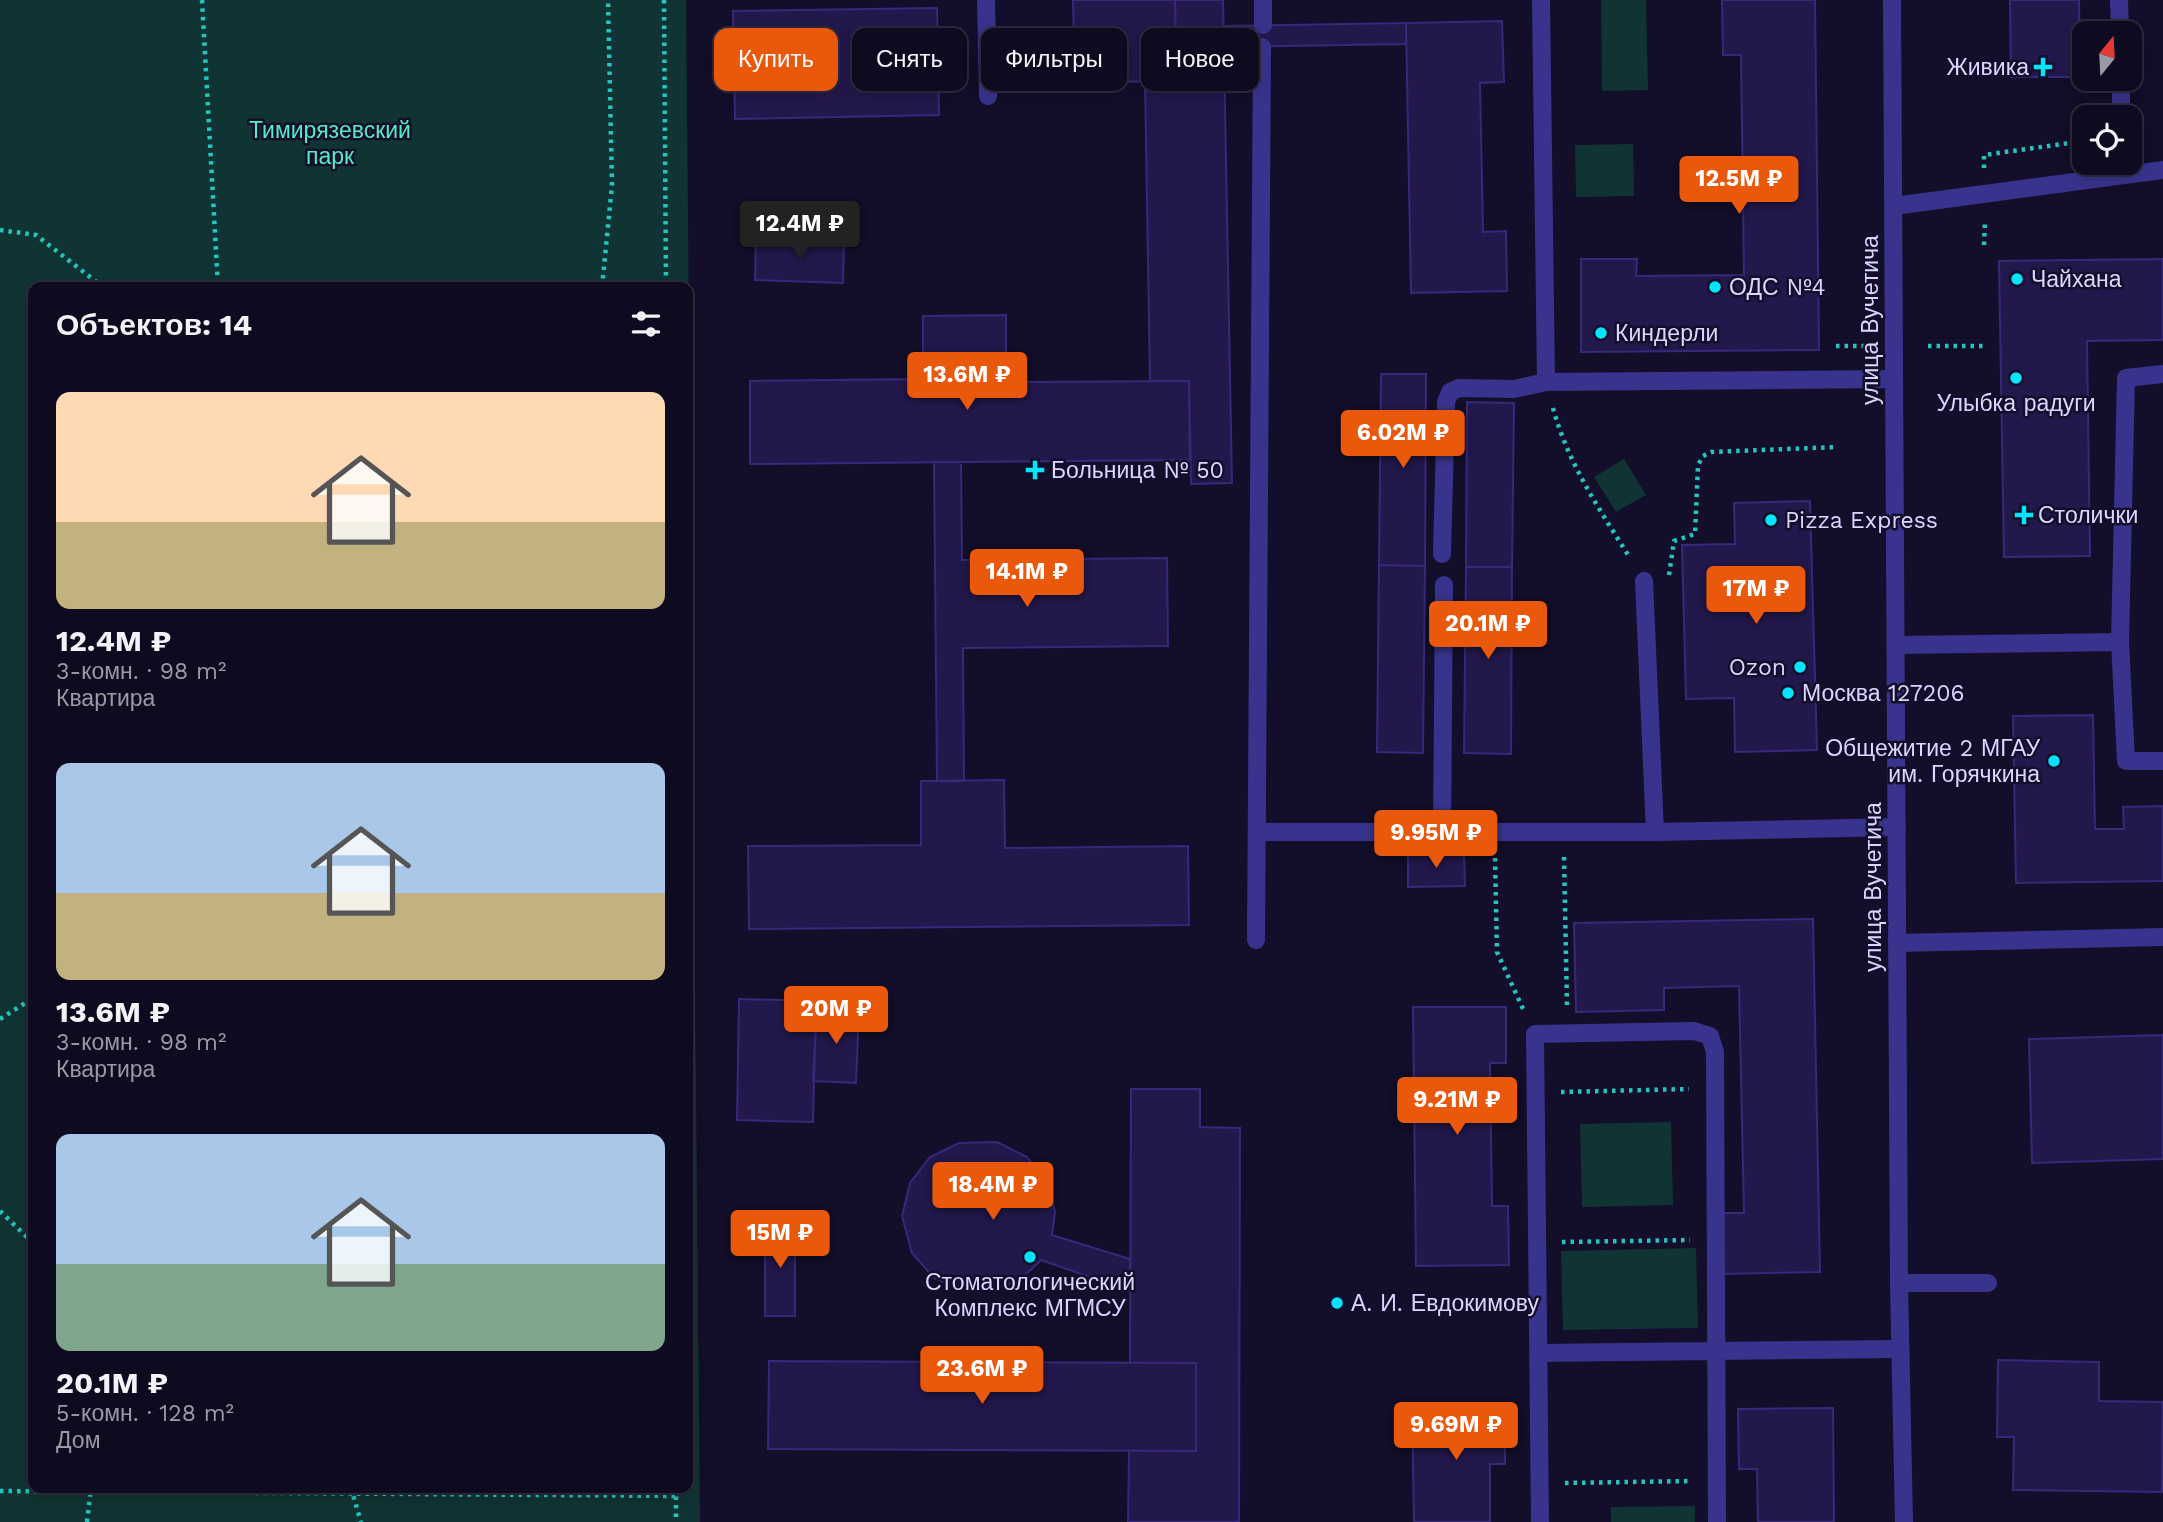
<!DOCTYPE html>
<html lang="ru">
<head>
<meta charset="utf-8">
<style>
	body { margin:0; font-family:"Work Sans",sans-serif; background:#171328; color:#f1f3f6; height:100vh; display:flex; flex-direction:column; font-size:26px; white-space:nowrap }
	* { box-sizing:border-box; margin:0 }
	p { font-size:23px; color:#9b9aa4 }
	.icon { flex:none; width:38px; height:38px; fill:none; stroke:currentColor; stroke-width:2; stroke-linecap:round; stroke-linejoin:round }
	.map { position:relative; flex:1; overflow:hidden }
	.details { position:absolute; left:28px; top:282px; width:665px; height:1211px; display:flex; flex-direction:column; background:#0e0a1f; border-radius:14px; box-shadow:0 4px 18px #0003,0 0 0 2px #2e2b3d }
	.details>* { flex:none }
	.hud { position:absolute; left:714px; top:28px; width:665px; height:63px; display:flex; gap:14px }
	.needle { width:46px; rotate:18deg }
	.tools { position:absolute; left:2072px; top:21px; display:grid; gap:14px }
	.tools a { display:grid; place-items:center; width:70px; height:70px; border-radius:14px; background:#0e0a1f; box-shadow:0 4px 18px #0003,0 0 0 2px #2e2b3d; font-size:35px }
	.price { position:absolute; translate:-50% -60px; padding:0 16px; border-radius:7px; background:#ea580c; color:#fff; font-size:23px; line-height:46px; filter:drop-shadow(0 2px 4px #0008) }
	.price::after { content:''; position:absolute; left:50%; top:42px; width:21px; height:16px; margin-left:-10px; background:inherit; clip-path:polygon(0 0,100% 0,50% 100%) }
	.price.current { background:#222; color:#fff }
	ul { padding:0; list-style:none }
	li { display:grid; align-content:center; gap:14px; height:371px; padding:0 28px }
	li span { display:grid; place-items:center; height:217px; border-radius:14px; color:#555 }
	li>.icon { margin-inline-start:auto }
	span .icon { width:126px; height:126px; fill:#fffc; stroke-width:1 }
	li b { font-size:30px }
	h2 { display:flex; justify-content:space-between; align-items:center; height:84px; padding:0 28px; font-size:30px }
	.tag { padding:0 24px; border-radius:14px; background:#0e0a1f; box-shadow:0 4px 18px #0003,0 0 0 2px #2e2b3d; font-size:24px; line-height:63px }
	.tag.current { background:#ea580c; color:#fff }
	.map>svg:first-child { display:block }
</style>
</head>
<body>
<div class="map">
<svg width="2163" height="1522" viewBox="0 0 2163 1522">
	<rect width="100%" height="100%" fill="#130e29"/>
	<!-- green -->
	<path fill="#103433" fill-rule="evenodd" d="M0,0H686L700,1522H0ZM33,287H688V1488H33Z
		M1601,0H1646L1648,90L1602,91Z
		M1633,144L1634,196L1576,197L1575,145Z
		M1624,459L1646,495L1616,512L1594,477Z
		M1671,1122L1673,1205L1582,1207L1580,1124Z
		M1696,1248L1698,1328L1563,1330L1561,1251Z
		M1695,1506V1522H1611V1507Z"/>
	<!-- building -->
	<path fill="#23184c" stroke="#38287a" stroke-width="2" d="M1073,0H1175L1177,81L1098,82V48L1074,49Z
		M1175,0H1223L1232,483L1191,484L1189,381H1150L1145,81H1177Z
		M1722,0H1815L1819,350L1581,352V259H1637L1636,276L1744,275L1741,55H1723Z
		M2010,0H2079L2080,77H2011Z
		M937,8L939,115L735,119L733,11Z
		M1502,21L1504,82L1480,83L1483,232L1506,231L1507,291L1411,293L1406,23Z
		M1406,23V44L1223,47V26Z
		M756,239L844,241L843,283L755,280Z
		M2163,259V340L2087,341L2090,556L2004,557L1999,261Z
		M1006,315V382L1189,381L1190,460L750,464V381L923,379V316Z
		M1381,374H1426L1425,566L1379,565Z
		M1467,402L1514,403L1512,567H1466Z
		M934,462H961L962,560L1167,558L1168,646L963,648L964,781H937Z
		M1810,501L1817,750L1735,752L1734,698L1686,699L1682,545L1735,544L1734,503Z
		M1379,565L1425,566L1423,753L1377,752Z
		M1466,567H1512L1511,754L1464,753Z
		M2093,715L2095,829H2124L2123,807L2163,806V881L2016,883L2013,716Z
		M1004,780L1005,848L1188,846L1189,925L749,929L748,846L921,845V781Z
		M1464,853L1465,886L1408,887V855Z
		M1813,919L1820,1272L1721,1274L1720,1213H1744L1739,986L1664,988V1010L1576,1012L1574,923Z
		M739,999L816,1001L813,1122L737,1120Z
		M1413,1007H1506V1063H1490L1492,1206H1508L1509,1265L1416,1266Z
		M817,1009L859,1011L856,1083L813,1081Z
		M2163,1035V1159L2032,1163L2029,1039Z
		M1131,1089H1200V1127L1240,1128L1239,1522H1128L1129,1451H1196V1363H1130Z
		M997,1142L1027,1157L1049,1187L1055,1212L1052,1235L1130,1259V1291L1041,1260L1020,1280L993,1290H962L934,1278L912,1253L902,1216L910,1183L930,1157L959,1143Z
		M765,1224H795V1316H765Z
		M1998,1360L2099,1362V1401L2163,1402L2162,1492L2013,1490L2014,1437H1997Z
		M769,1361L1196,1363V1451L768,1449Z
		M1412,1408H1505V1464H1490V1522H1414Z
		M1833,1408L1834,1522H1758L1757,1469H1739L1738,1409Z"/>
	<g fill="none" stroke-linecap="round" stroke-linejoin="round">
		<!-- path -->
		<path stroke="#24c5bc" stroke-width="4.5" stroke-dasharray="3.5 5" stroke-linecap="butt" d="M202,0L218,287
			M664,0L666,287
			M1984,168V155L2084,141
			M0,230L36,235L103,287
			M1984,245L1985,222
			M602,287L612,185L608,0
			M1836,346H1866
			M1928,346H1987
			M1553,408C1568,464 1600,510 1630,558
			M1669,575L1674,541L1695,534L1698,465L1703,456L1711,452L1837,447
			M1564,857L1567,1006
			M1495,858L1497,952L1524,1011
			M0,1019L33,998
			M1561,1092L1689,1089
			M0,1211L33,1243
			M1562,1242L1690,1240
			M1565,1483L1692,1481
			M351,1488L361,1522
			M676,1488V1522
			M0,1491L676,1496
			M87,1522L91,1488"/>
		<!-- lane -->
		<path stroke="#38348d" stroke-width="18" d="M986,0L988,96
			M1541,0L1546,382
			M2119,0L2120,33
			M1263,25V0
			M2121,79V117
			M1442,554L1446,402L1450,392L1459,388L1514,389L1546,382L1894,379
			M1644,581L1655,832
			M2120,642L2126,378L2163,374
			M1897,645L2120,642L2126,761H2163
			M1257,832H1655L1897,827
			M1442,832L1444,585
			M1256,940L1262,47
			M1897,943L2163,937
			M1899,1283H1988
			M1538,1353L1899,1349
			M1540,1522L1535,1034L1694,1031L1710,1036L1715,1052L1717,1522"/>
		<!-- street -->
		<path stroke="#38348d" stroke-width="18" d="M1892,0L1899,1283L1904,1522
			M1894,206L2163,170"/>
	</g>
	<!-- markers -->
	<g fill="#02e5ff" stroke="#130e29" stroke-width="2.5">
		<path d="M2039.5 56.5h7v7h7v7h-7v7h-7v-7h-7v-7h7z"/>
		<circle cx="2017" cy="279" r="7"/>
		<circle cx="1715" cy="287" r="7"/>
		<circle cx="1601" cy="333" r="7"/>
		<circle cx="2016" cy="378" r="7"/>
		<path d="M1031.5 459.5h7v7h7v7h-7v7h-7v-7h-7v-7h7z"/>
		<path d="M2020.5 504.5h7v7h7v7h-7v7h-7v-7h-7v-7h7z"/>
		<circle cx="1771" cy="520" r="7"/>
		<circle cx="1800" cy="667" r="7"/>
		<circle cx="1788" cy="693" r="7"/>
		<circle cx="2054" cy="761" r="7"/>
		<circle cx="1030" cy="1257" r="7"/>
		<circle cx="1337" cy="1303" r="7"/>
	</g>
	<g text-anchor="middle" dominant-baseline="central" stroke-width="5" stroke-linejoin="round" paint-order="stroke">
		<!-- poi labels -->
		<g font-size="23" fill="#dbd6ff" stroke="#130e29" text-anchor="start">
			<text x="2029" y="67" text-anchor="end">Живика</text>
			<text x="2031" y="279">Чайхана</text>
			<text x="1729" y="287">ОДС №4</text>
			<text x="1615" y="333">Киндерли</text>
			<text x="2016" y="403" text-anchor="middle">Улыбка радуги</text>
			<text x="1051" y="470">Больница № 50</text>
			<text x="2038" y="515">Столички</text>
			<text x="1785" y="520">Pizza Express</text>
			<text x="1786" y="667" text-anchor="end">Ozon</text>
			<text x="1802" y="693">Москва 127206</text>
			<text x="2040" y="748" text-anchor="end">Общежитие 2 МГАУ<tspan x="2040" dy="26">им. Горячкина</tspan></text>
			<text x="1030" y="1282" text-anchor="middle">Стоматологический<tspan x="1030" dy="26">Комплекс МГМСУ</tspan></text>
			<text x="1351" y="1303">А. И. Евдокимову</text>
		</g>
		<!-- park labels -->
		<g font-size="23" fill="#56ebc6" stroke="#130e29">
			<text x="330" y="130">Тимирязевский<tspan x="330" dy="26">парк</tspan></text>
		</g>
		<!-- street labels -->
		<g font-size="23" fill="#dbd6ff" stroke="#130e29">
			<text transform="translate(1870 320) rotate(-90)">улица Вучетича</text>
			<text transform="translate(1873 887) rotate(-90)">улица Вучетича</text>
		</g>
	</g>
</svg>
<div class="tools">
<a><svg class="needle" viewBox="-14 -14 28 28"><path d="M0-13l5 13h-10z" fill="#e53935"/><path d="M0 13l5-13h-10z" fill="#9b9aa4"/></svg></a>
<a><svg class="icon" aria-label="locate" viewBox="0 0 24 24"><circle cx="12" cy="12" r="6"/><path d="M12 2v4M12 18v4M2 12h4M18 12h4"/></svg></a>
</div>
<b class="price" style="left:1739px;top:216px">12.5M ₽</b>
<b class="price current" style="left:800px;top:261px">12.4M ₽</b>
<b class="price" style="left:967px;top:412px">13.6M ₽</b>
<b class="price" style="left:1403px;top:470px">6.02M ₽</b>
<b class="price" style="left:1027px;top:609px">14.1M ₽</b>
<b class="price" style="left:1756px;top:626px">17M ₽</b>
<b class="price" style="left:1488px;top:661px">20.1M ₽</b>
<b class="price" style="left:1436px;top:870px">9.95M ₽</b>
<b class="price" style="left:836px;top:1046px">20M ₽</b>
<b class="price" style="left:1457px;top:1137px">9.21M ₽</b>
<b class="price" style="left:993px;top:1222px">18.4M ₽</b>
<b class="price" style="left:780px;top:1270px">15M ₽</b>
<b class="price" style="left:982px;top:1406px">23.6M ₽</b>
<b class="price" style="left:1456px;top:1462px">9.69M ₽</b>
<div class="hud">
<a class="tag current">Купить</a>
<a class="tag">Снять</a>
<a class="tag">Фильтры</a>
<a class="tag">Новое</a>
</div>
<section class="details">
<h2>Объектов: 14<svg class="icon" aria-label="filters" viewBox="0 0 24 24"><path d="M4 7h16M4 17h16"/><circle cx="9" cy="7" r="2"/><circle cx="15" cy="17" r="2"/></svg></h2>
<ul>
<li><span style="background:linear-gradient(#ffd9b3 60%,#c2b280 0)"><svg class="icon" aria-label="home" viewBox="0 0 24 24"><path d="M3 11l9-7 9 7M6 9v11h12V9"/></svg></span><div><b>12.4M ₽</b><p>3-комн. · 98 m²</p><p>Квартира</p></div></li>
<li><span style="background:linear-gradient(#a9c7e8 60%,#c2b280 0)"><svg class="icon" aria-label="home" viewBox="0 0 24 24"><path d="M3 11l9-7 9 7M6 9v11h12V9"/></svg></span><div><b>13.6M ₽</b><p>3-комн. · 98 m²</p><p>Квартира</p></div></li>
<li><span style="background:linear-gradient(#a9c7e8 60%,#7fa58c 0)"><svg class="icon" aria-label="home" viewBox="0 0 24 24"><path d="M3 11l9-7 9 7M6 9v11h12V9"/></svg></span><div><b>20.1M ₽</b><p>5-комн. · 128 m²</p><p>Дом</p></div></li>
</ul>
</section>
</div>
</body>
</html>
